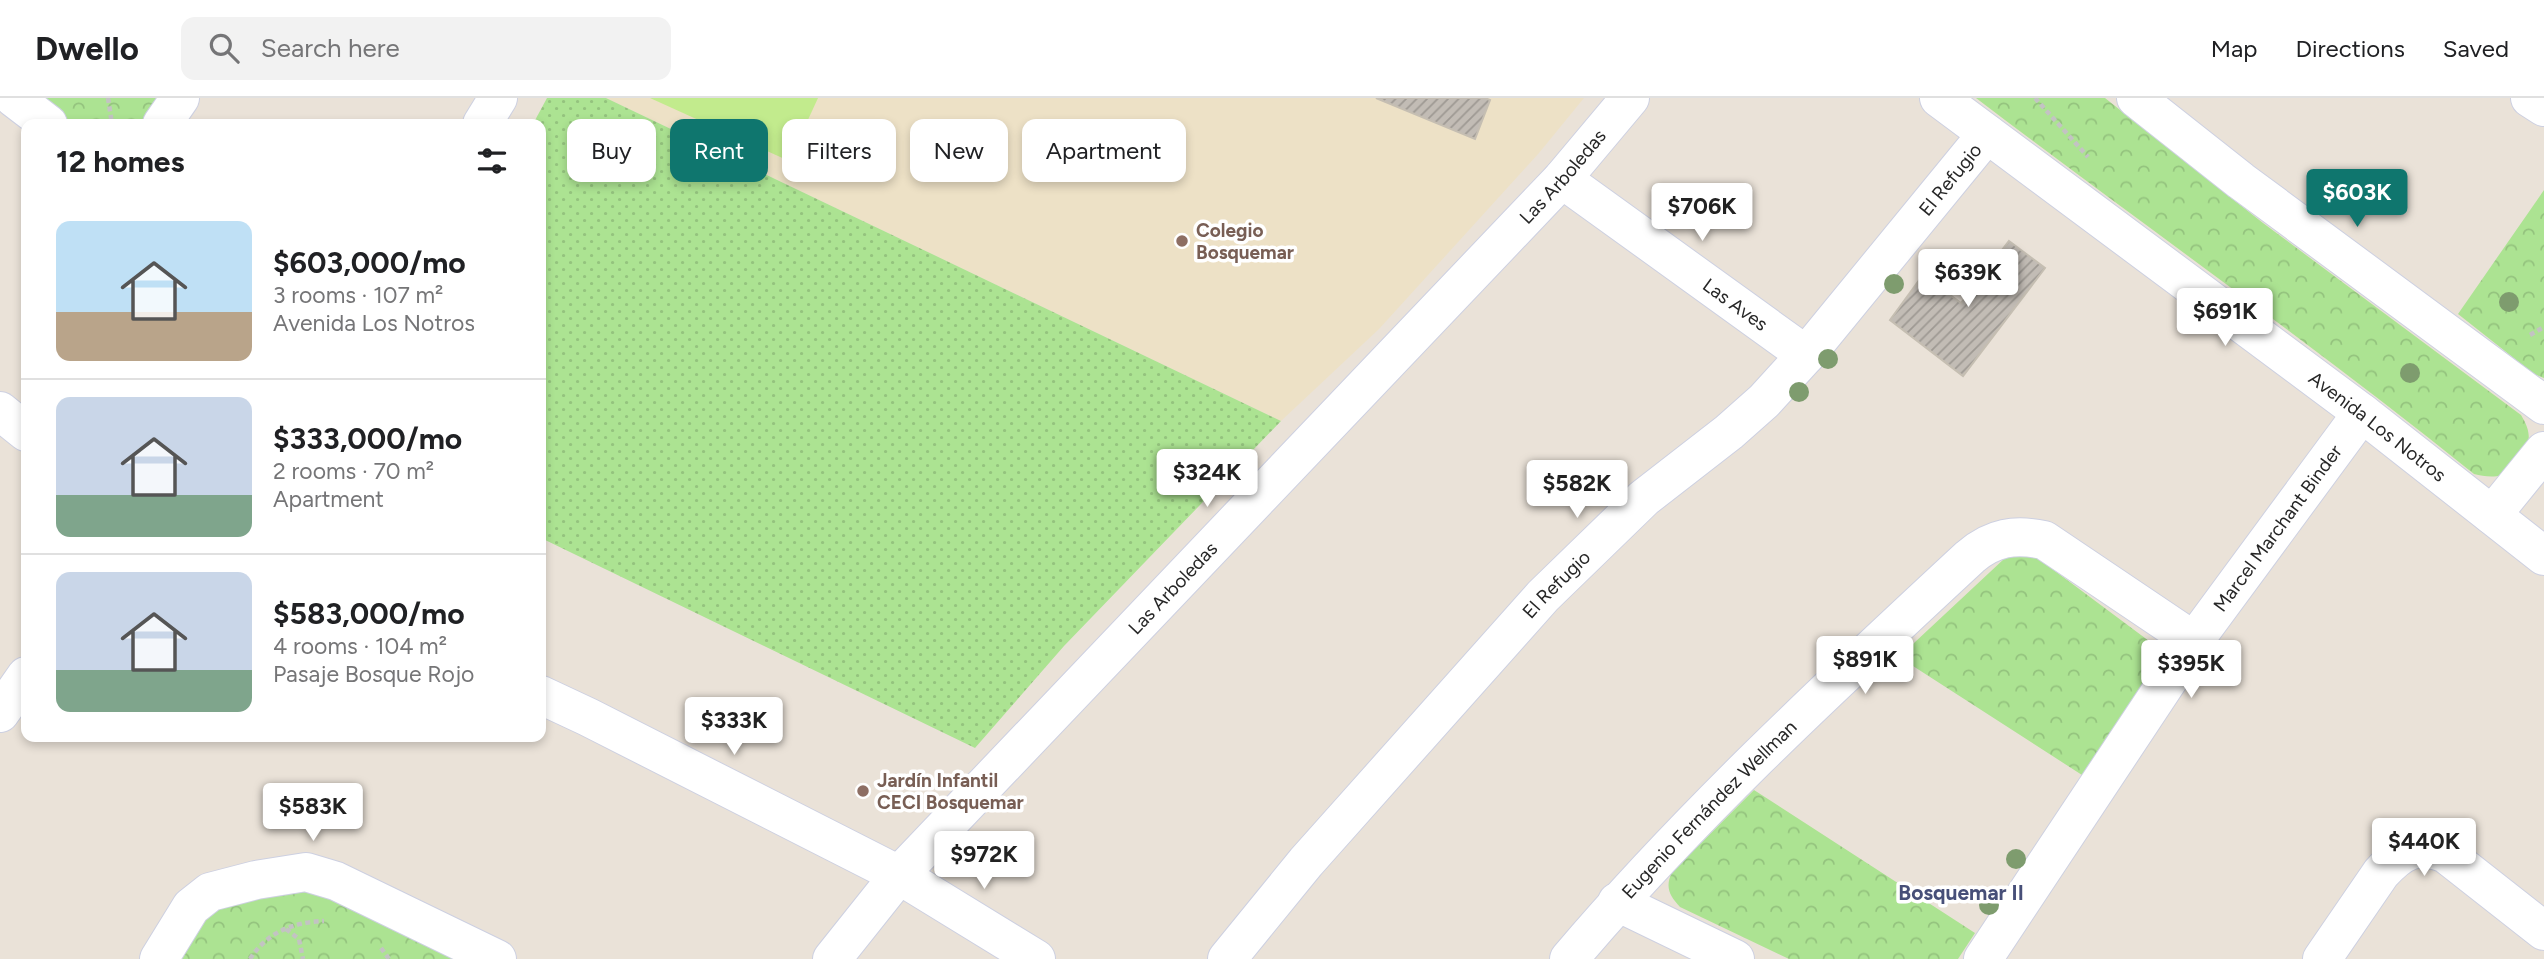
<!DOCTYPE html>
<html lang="en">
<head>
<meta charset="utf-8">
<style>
	body { margin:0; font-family:Figtree,sans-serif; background:#f2f2f2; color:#202124; height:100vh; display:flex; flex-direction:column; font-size:26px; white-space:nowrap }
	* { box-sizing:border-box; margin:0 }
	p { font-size:23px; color:#757577 }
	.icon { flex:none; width:38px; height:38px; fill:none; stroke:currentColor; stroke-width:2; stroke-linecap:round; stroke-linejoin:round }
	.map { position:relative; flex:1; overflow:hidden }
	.side { position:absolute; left:21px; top:21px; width:525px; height:623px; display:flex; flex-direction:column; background:#fff; border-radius:14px; box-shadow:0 4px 10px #0003 }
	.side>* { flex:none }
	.banner { position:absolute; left:567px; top:21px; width:665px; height:63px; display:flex; gap:14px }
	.price { position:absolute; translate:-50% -60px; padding:0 16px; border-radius:7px; background:#fff; color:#222; font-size:23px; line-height:46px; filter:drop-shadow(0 2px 4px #0008) }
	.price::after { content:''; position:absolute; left:50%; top:42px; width:21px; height:16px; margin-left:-10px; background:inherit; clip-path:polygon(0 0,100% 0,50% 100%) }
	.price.current { background:#0f766e; color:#fff }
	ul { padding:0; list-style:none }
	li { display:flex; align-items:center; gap:21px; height:175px; padding:0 35px }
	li+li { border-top:2px solid #e0e0e0 }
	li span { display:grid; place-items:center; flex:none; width:196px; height:140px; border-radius:14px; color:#555 }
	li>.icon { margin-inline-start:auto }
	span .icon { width:84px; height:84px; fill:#fffc; stroke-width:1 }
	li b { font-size:30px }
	h2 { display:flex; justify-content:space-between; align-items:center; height:84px; padding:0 35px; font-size:30px }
	.pill { padding:0 24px; border-radius:14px; background:#fff; box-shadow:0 4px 10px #0003; font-size:24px; line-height:63px }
	.pill.current { background:#0f766e; color:#fff }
	header { display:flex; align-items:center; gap:42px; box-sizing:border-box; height:98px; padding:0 35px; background:#fff; border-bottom:2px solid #e0e0e0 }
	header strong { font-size:33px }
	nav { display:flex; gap:38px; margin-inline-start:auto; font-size:24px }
	.search { width:490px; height:63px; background:#f2f2f2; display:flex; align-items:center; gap:18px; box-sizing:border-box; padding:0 24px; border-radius:14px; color:#757577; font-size:26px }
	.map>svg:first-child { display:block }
</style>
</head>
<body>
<header>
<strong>Dwello</strong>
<div class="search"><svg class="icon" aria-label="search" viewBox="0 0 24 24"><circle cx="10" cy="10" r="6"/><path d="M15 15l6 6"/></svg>Search here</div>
<nav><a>Map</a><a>Directions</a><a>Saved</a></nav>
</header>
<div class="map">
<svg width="2544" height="861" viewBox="0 0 2544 861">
	<defs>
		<pattern id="grass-dots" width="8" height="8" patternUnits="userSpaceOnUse" patternTransform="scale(1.75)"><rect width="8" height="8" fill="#ace392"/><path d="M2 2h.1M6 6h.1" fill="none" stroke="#94c37e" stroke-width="1.8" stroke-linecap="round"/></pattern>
		<pattern id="forest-crowns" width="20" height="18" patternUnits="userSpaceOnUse" patternTransform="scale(1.75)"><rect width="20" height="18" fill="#ace392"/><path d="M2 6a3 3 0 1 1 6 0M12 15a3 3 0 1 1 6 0" fill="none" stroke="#94c37e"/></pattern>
		<pattern id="building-hatch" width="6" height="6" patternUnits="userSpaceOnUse" patternTransform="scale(1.75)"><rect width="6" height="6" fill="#c2bcb5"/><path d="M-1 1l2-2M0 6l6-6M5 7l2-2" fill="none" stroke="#9e9993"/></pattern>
	</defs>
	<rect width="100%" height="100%" fill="#eae2d8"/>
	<!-- education -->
	<path fill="#ede1c6" d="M606,0H1584L1539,55L1379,231L1281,323Z"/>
	<!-- grass -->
	<path fill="url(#grass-dots)" d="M547,0H606L1281,323L1064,548L975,650L541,440V26H533Z"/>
	<!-- forest -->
	<path fill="url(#forest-crowns)" d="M34,0H165L145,26H67Z
		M1976,0H2105L2263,125L2521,317C2534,338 2530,349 2514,367C2510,372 2508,375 2502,377C2492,380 2483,378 2474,376C2312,245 2141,126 1976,0Z
		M2544,92V280L2534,276L2458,216Z
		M2014,457L2033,458L2043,464L2149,543C2155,556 2156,565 2149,577L2082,677L1899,559L2005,460Z
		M1754,692L1975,835L1958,861H1789L1680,809C1669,797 1665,789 1672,774Z
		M313,789L469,861H174L213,809Z"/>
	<!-- pitch -->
	<path fill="#c2eb8d" d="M650,0H818L789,63Z"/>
	<!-- building -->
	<path fill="url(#building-hatch)" stroke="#c5beb2" stroke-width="2" d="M1376,0H1485L1490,2L1475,41Z
		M2009,143L2045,170L1963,278L1890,222L1923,177L1961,205Z"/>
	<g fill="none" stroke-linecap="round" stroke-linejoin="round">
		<!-- minor casing -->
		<g stroke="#cdd0e1" stroke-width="40">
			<g id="minor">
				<path d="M14,0L48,26"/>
				<path id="s1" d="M1939,0L2362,315L2544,458"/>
				<path d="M2136,0L2241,83L2544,307"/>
				<path d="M2530,0L2544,9"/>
				<path d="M162,26L180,0"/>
				<path d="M482,26L498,0"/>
				<path id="s2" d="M1562,81L1806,257"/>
				<path d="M0,313L26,334"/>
				<path d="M2492,417L2544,353"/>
				<path d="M541,597L588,619L899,777L1036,861"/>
				<path d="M0,615L26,578"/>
				<path d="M1617,804L1735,861"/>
				<path d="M159,861L191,809L210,794L256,782L306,774L336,783L497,861"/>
				<path id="s3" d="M832,861L899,777L1562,81L1630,0"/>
				<path id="s4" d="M1227,861L1306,764L1543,498L1644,400L1729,334L1764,303L1806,257L1987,36"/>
				<path id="s5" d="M1569,861C1692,716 1831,588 1970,459C1993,439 2015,436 2044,442L2194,543"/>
				<path id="s6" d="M1983,861L2194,543L2362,315"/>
				<path d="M2322,861L2381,775C2402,752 2417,744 2446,756L2544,833"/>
			</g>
		</g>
		<!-- path -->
		<path stroke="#c3c3c3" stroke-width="4.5" stroke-dasharray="5 3.5" stroke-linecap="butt" d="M108,0L112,26
			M2035,0L2088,59
			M2530,237L2544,229
			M286,831L299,841L303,861
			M381,850L389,861
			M250,861C267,834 294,824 324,823"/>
		<!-- minor -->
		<use href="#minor" stroke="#fff" stroke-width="38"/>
	</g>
	<!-- trees -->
	<g fill="#7e9c6e">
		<circle cx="1894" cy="186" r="10"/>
		<circle cx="2509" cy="204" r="10"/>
		<circle cx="1828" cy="261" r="10"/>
		<circle cx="2410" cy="275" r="10"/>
		<circle cx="1799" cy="294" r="10"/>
		<circle cx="2016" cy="761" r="10"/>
		<circle cx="1989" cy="807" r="10"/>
	</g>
	<!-- markers -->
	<g fill="#8d6e63" stroke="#fff" stroke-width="2.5">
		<circle cx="1182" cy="143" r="7"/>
		<circle cx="863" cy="693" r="7"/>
	</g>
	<g text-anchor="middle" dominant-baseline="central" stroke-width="7" stroke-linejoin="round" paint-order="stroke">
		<!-- street labels -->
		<g font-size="19" fill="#272727" stroke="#fff">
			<text stroke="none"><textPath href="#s3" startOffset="1071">Las Arboledas</textPath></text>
			<text stroke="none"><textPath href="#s4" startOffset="1066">El Refugio</textPath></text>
			<text stroke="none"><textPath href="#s2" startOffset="214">Las Aves</textPath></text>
			<text stroke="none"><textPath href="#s1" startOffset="548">Avenida Los Notros</textPath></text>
			<text stroke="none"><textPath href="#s6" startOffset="522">Marcel Marchant Binder</textPath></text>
			<text stroke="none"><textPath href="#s4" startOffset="499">El Refugio</textPath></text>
			<text stroke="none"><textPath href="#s3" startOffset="504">Las Arboledas</textPath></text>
			<text stroke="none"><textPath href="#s5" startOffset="205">Eugenio Fernández Wellman</textPath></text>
		</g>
		<!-- education labels -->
		<g font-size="19" font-weight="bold" fill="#785e54" stroke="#fff" text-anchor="start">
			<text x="1196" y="132">Colegio<tspan x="1196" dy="22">Bosquemar</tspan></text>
			<text x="877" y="682">Jardín Infantil<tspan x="877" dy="22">CECI Bosquemar</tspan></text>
		</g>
		<!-- neighbourhood labels -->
		<g font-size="21" font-weight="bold" fill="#474f78" stroke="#fff">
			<text x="1961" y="794">Bosquemar II</text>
		</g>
	</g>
</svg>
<b class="price current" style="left:2357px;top:131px">$603K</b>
<b class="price" style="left:1702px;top:145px">$706K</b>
<b class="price" style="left:1968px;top:211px">$639K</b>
<b class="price" style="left:2225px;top:250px">$691K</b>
<b class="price" style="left:1207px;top:411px">$324K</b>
<b class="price" style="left:1577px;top:422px">$582K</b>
<b class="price" style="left:1865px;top:598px">$891K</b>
<b class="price" style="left:2191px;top:602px">$395K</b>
<b class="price" style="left:734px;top:659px">$333K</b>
<b class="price" style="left:313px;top:745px">$583K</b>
<b class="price" style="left:2424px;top:780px">$440K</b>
<b class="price" style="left:984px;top:793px">$972K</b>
<div class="banner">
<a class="pill">Buy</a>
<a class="pill current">Rent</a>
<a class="pill">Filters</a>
<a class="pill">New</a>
<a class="pill">Apartment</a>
</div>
<section class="side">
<h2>12 homes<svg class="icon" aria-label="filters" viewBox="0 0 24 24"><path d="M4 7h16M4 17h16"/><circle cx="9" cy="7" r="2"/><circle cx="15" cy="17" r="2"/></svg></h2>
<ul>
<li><span style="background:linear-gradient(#bfe0f5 65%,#b9a48a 0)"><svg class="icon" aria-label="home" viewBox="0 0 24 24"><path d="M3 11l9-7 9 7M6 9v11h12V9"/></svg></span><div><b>$603,000/mo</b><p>3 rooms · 107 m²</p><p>Avenida Los Notros</p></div></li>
<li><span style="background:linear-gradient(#c9d6e8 70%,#7fa58c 0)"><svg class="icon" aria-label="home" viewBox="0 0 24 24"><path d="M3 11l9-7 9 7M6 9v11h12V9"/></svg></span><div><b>$333,000/mo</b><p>2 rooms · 70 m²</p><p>Apartment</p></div></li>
<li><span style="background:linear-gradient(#c9d6e8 70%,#7fa58c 0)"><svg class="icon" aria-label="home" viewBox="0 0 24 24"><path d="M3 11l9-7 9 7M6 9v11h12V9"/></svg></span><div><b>$583,000/mo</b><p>4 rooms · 104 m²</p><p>Pasaje Bosque Rojo</p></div></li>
</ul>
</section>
</div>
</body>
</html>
